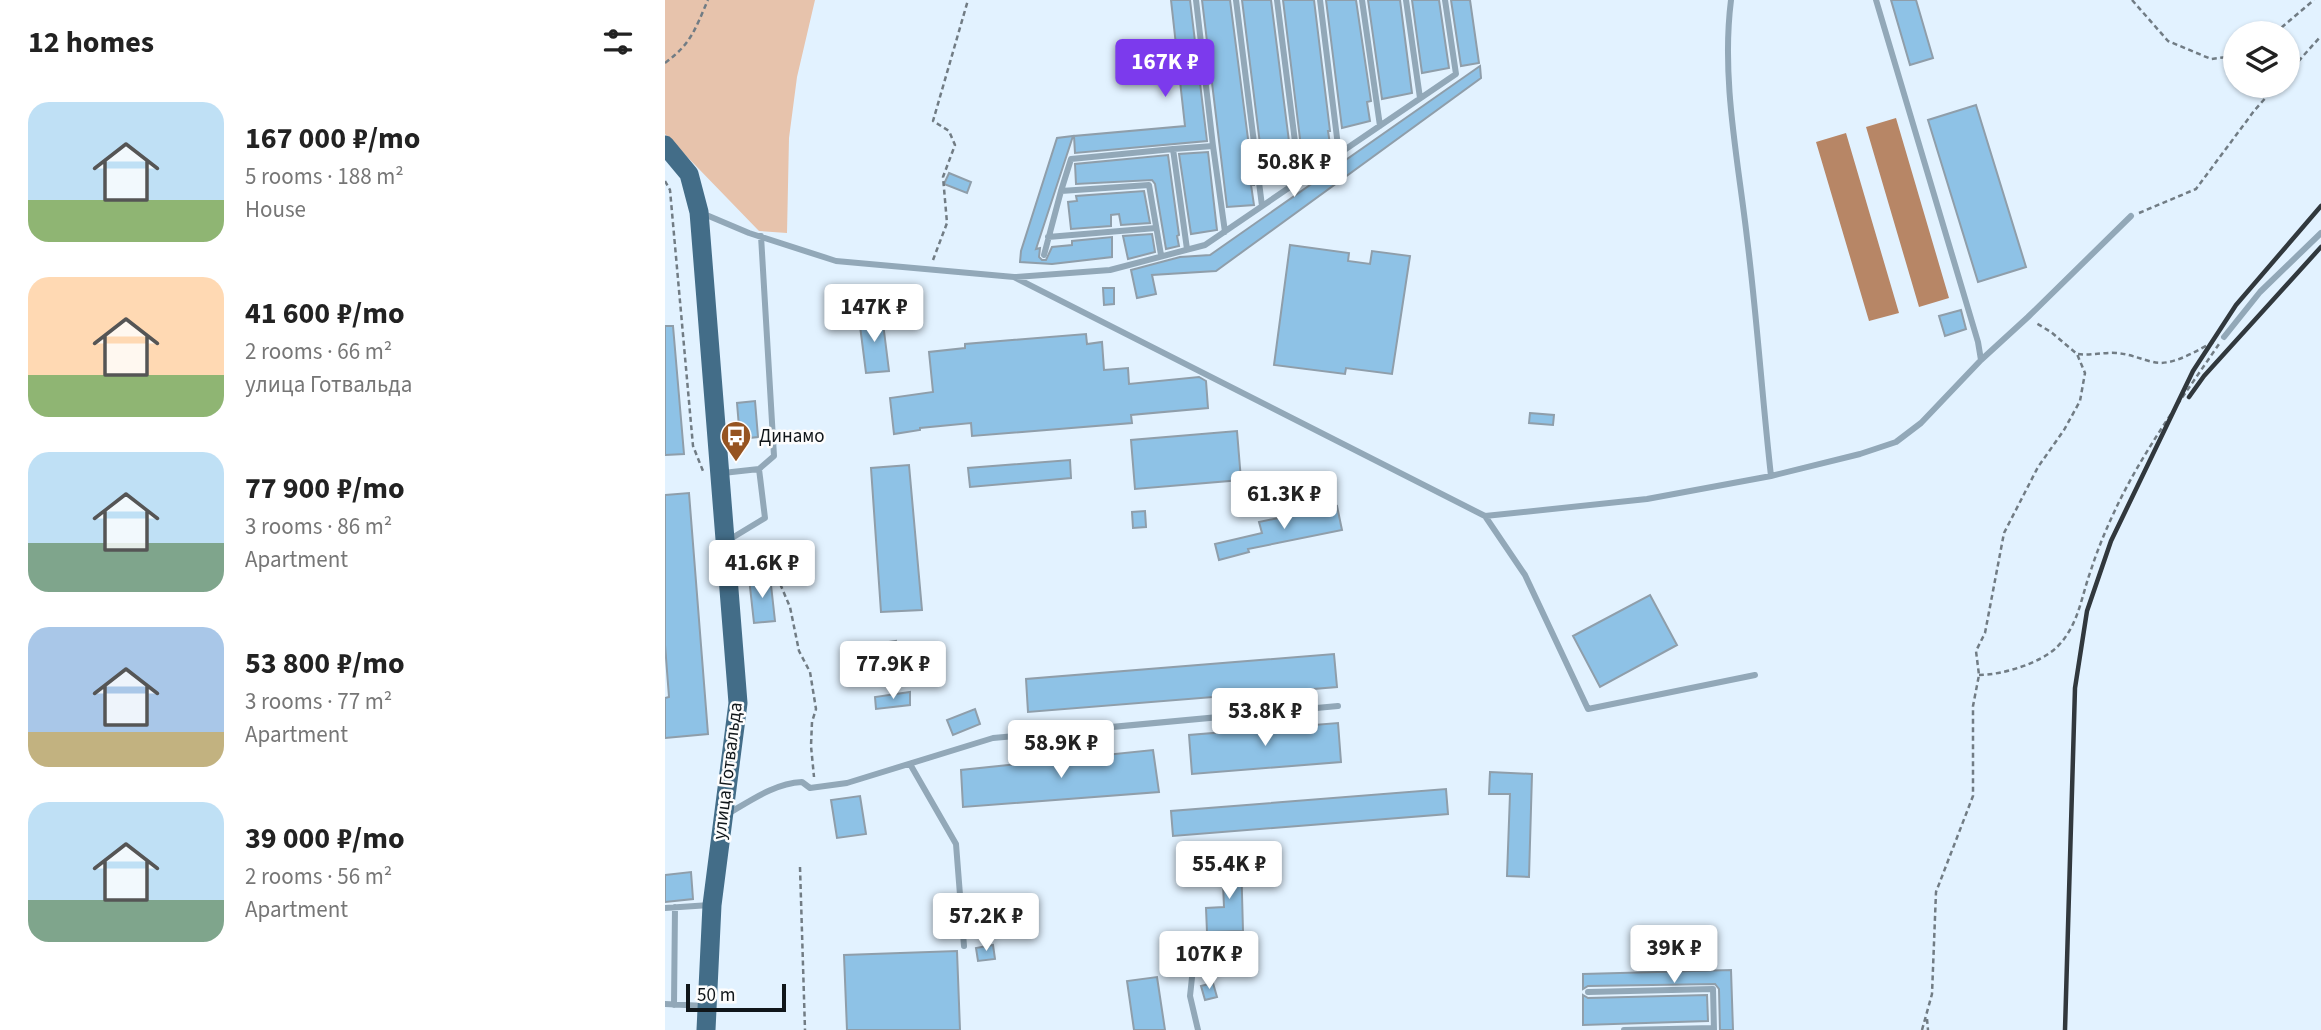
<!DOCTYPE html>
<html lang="en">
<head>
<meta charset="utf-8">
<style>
	body { margin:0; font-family:"Source Sans 3",sans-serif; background:#f2f2f2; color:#222; height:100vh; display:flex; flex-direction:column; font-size:26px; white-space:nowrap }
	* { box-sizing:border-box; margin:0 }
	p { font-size:23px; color:#767676 }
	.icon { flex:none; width:38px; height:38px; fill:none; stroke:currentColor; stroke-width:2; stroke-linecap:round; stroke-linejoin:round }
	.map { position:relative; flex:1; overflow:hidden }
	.side { display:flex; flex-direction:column; background:#fff; width:665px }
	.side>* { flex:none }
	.fabs { position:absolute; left:1558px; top:21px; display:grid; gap:14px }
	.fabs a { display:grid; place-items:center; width:77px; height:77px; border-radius:50%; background:#fff; box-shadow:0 2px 5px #0004; font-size:35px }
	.scale { position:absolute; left:21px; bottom:18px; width:100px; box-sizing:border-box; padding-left:7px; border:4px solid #10161a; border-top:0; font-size:19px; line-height:24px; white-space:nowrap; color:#10161a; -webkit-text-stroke:5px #fdfdfd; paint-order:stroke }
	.price { position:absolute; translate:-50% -60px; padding:0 16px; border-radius:7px; background:#fff; color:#222; font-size:23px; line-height:46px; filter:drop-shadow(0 2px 4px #0008) }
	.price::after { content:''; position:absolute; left:50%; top:42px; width:21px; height:16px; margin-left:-10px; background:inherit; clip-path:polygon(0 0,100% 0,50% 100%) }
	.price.active { background:#7c3aed; color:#fff }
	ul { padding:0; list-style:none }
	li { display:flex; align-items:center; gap:21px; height:175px; padding:0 28px }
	li span { display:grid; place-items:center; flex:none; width:196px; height:140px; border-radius:21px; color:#555 }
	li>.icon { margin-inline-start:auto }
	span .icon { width:84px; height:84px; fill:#fffc; stroke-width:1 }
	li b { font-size:30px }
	h2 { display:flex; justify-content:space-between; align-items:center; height:84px; padding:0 28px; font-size:30px }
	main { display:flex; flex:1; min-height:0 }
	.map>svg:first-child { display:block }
</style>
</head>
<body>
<main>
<section class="side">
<h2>12 homes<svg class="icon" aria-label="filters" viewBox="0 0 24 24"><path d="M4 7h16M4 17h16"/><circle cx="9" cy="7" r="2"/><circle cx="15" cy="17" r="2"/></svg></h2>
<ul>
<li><span style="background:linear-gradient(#bfe0f5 70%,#8fb573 0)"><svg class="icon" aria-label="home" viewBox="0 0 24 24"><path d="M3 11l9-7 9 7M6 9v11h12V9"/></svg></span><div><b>167 000 ₽/mo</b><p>5 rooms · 188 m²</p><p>House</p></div></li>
<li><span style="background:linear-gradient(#ffd9b3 70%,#8fb573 0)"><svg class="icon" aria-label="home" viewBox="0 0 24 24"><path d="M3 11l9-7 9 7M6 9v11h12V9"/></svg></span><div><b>41 600 ₽/mo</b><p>2 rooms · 66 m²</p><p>улица Готвальда</p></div></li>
<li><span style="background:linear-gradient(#bfe0f5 65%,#7fa58c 0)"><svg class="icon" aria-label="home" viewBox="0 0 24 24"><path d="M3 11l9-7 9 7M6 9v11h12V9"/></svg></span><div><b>77 900 ₽/mo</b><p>3 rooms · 86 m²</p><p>Apartment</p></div></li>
<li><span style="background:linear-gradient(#a9c7e8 75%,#c2b280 0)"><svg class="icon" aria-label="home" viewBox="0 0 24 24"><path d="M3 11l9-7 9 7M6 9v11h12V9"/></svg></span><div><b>53 800 ₽/mo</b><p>3 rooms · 77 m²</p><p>Apartment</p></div></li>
<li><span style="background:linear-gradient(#bfe0f5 70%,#7fa58c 0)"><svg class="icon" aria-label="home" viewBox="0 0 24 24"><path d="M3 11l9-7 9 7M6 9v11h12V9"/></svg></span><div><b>39 000 ₽/mo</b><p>2 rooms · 56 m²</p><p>Apartment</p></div></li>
</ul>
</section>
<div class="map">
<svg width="1656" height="1030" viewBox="0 0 1656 1030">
	<rect width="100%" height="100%" fill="#e2f2ff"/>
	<!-- green -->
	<path fill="#e7c3ac" d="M0,0H150L132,77L124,138L122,233L94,231L0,134Z"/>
	<!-- water -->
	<path fill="#b78666" d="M1231,118L1284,298L1254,307L1201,127Z
		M1181,133L1234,313L1204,321L1151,142Z"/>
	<!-- building -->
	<path fill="#8ec2e6" stroke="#8f9eaa" stroke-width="2" d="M506,0H525L542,141L410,153L409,136L520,126Z
		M537,0H565L589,185H586L589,205L562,207Z
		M577,0H606L626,157L627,179L624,181L600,184Z
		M618,0H649L665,131H663L666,151L637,155Z
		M661,0H691L706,101L702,102L705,121L677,128Z
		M703,0H735L747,93L717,99Z
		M747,0H774L784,68L757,73Z
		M786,0H805L814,63L796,66Z
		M1226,0H1251L1268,58L1245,65Z
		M815,66L816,78L551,271L487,275L491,294L472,298L466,270L515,257L545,255Z
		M1311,105L1361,267L1313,282L1263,120Z
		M408,136L371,249L375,248L374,257L377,260H381L387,247L407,245V241L447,237V257L387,264L355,262L356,251L392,138Z
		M543,152L552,230L526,234L514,154Z
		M503,155L514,235L512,236L514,246L501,249L490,184L487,180L411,184L410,164Z
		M284,173L306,182L302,193L279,184Z
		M479,191L485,223L456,225L454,214L446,215V226L406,229L403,202L412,201L411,196Z
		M487,234L490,252L463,259L458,236Z
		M625,245L684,253L683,261L705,264L707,251L745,256L727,374L681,368L680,374L609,365Z
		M438,288H449V304L439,305Z
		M1296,310L1301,329L1280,336L1274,316Z
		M217,315L224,371L201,373L194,318Z
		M0,326H8L19,454L0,455Z
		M421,334L422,344L437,342L439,370L463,368L464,384L534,377L541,381L543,408L466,415L467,423L307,436L306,423L255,428V430L229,434L225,398L268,392L264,352L300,348V344Z
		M90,401L93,437L75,439L72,403Z
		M865,413L889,415L888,425L864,423Z
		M572,431L576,480L470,489L466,440Z
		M405,460L406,478L305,487L303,468Z
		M244,465L257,610L216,612L206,468Z
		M24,493L43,734L0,738V698L4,697L0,645V495Z
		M672,506L677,530L583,549L584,552L554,560L550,544L597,533L594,522Z
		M480,511L481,527L468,528L467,512Z
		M105,576L110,621L89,623L84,578Z
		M985,595L1012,645L935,687L908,636Z
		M231,641L234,670L205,673L203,645Z
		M669,654L672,687L363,712L361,679Z
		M245,692V705L211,709L210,697Z
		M310,709L315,724L288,735L282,720Z
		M673,723L676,762L527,774L524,735Z
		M488,750L494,792L298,807L296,770Z
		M825,772L867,774L864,877L842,876L845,794H824Z
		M781,789L783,814L508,836L506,811Z
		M195,796L201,834L172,838L166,800Z
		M576,858L578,931L542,932L541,908L559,907L557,859Z
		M26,872L28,899L0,902V875Z
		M328,945L330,959L313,961L311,948Z
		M292,951L295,1030H182L179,955Z
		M1066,970L1068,1030H1055L1054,989L1050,984L923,986L918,989V974Z
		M492,977L500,1030H469L462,981Z
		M548,983L552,997L540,1000L536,986Z
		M918,995L923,998L1042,995L1043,1021L918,1025Z"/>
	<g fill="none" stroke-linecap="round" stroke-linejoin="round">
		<!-- path -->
		<path stroke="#717c84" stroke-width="2.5" stroke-dasharray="5 3.5" stroke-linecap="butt" d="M1467,0L1503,41L1546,59L1570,56
			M1610,33L1649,0
			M0,63C27,43 30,29 43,0
			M1622,74L1656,36
			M0,181L5,190L28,446L38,471
			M1474,213L1531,189L1589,111L1611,86
			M268,260L282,223L278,177L290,145L284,131L268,121L303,0
			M1413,354C1426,356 1438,352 1451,353C1465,354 1475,359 1488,362C1507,367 1533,350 1550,341
			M110,542L116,586L125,607L134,651L145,672L151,709L147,722L146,746L149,777
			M1314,675C1337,675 1376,663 1392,647C1414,625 1416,597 1426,570C1433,548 1442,527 1452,506C1480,448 1518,397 1554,344
			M135,867L140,1030
			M1262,1019L1263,1030
			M1257,1030L1267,994L1271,892L1308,796V706L1314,675L1311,651L1320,633L1339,533L1373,467L1399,430L1415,401L1420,373L1412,354L1386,332L1371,323"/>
		<!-- lane -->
		<path stroke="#92a8b8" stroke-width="6" d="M531,0L548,146
			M571,0L597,206
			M612,0L635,181
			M655,0L674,154
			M697,0L715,126
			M741,0L755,98
			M1066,0C1056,79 1073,159 1082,238C1092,317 1097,396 1106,476
			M1211,0L1313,342L1316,360
			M508,149L548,146L560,232
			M39,214L84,233L171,261L349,277L820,516L982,499L1106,476L1195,454L1231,442L1256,423L1316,360L1363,317L1466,216
			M383,237L491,228
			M379,255L396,191
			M496,255L484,185L396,191L406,159L508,149L522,249
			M350,277L445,270L540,245L791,74L780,0
			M1559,337L1595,292L1656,233
			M94,469L109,456L96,236
			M58,473L94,469L100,518L62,541
			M820,516L860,575L923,709L1090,675
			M245,764L291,844L299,946
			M61,815C85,801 110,783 137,782L145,788L182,783L328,738L673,706
			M0,908L45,905
			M529,959L525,996L533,1030
			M923,992L1048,989L1049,1030
			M0,1004L40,1006
			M9,1005L10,907
			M959,1030L1048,1028"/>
		<!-- primary -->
		<path stroke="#436d88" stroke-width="19" d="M0,145L24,174L34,212L73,703L47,905L41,1030"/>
		<!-- rail -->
		<path stroke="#31383d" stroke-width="4.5" d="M1524,397L1539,376L1656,247
			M1400,1030L1410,688L1422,611L1446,541L1528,371L1571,305L1656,206"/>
	</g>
	<!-- icons -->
	<defs>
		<g id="bus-pin" transform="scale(1.575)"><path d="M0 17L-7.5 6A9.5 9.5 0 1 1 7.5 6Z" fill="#965421" stroke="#fdfdfd"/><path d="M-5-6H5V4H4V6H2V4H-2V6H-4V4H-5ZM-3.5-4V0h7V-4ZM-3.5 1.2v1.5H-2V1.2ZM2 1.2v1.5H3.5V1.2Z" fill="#fff"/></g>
	</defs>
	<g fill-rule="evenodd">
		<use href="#bus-pin" x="71" y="436"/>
	</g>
	<g text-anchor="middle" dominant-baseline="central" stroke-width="5" stroke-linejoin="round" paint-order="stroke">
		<!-- poi labels -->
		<g font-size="19" fill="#10161a" stroke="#fdfdfd" text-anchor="start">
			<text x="94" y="436">Динамо</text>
		</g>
		<!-- street labels -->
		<g font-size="19" fill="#10161a" stroke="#fdfdfd">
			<text transform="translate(63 771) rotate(-83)">улица Готвальда</text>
		</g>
	</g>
</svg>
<div class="fabs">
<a><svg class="icon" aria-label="layers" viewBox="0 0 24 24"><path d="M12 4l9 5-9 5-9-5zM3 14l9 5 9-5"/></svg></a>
</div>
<div class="scale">50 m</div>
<b class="price active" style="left:500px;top:99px">167K ₽</b>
<b class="price" style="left:629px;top:199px">50.8K ₽</b>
<b class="price" style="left:209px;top:344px">147K ₽</b>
<b class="price" style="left:619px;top:531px">61.3K ₽</b>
<b class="price" style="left:97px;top:600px">41.6K ₽</b>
<b class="price" style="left:228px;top:701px">77.9K ₽</b>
<b class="price" style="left:600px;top:748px">53.8K ₽</b>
<b class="price" style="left:396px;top:780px">58.9K ₽</b>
<b class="price" style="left:564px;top:901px">55.4K ₽</b>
<b class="price" style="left:321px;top:953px">57.2K ₽</b>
<b class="price" style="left:1009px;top:985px">39K ₽</b>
<b class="price" style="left:544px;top:991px">107K ₽</b>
</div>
</main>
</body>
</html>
